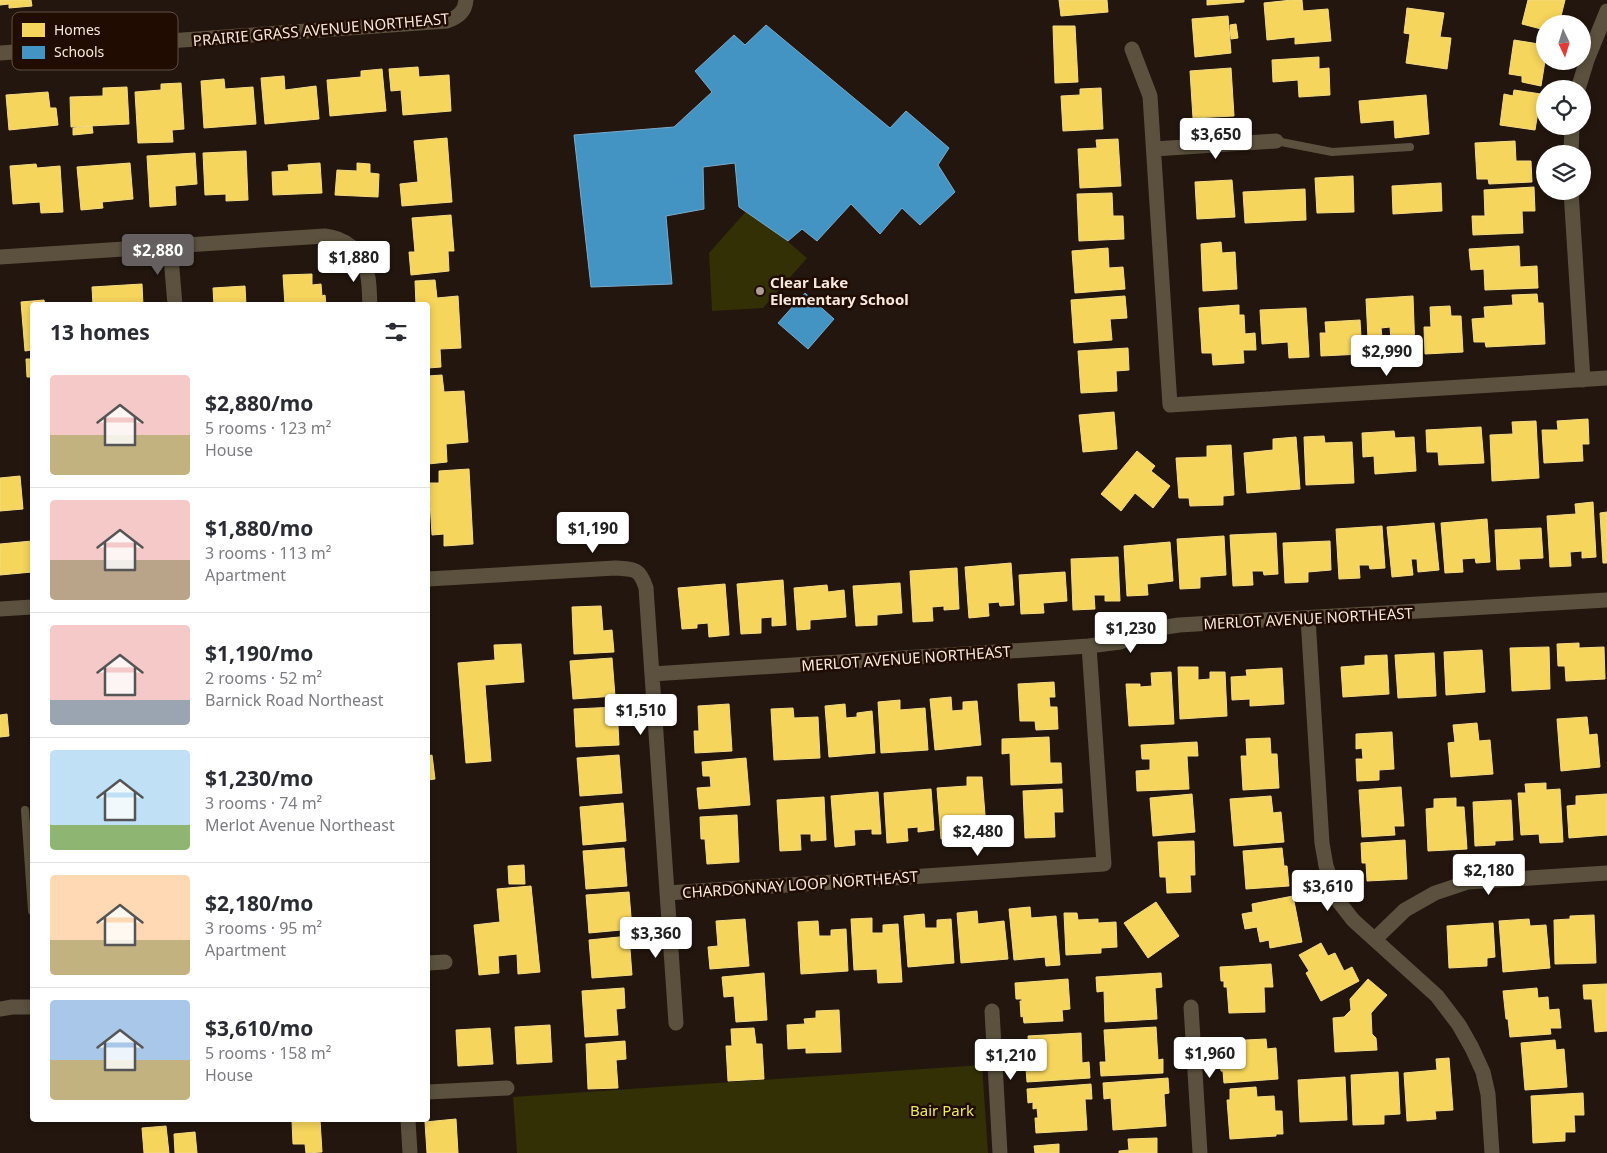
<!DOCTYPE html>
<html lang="en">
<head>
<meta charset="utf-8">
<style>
	body { margin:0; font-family:"Noto Sans",sans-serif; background:#f7f7f7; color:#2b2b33; height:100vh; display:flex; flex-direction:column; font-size:19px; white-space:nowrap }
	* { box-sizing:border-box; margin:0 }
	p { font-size:16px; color:#7c7c81 }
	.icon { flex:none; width:28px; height:28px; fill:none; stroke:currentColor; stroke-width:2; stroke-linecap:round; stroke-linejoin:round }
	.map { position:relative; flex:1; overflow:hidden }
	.panel { position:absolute; left:30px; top:302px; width:400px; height:820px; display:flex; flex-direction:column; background:#fff; border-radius:5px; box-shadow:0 2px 8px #0003 }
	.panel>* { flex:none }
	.needle { width:32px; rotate:176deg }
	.tools { position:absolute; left:1536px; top:15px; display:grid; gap:10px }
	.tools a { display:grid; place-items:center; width:55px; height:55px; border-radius:50%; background:#fff; box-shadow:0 2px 8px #0003; font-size:25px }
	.price { position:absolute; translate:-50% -42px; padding:0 11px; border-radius:5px; background:#fff; color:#222; font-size:16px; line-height:32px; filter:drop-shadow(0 1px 2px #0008) }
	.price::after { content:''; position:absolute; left:50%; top:30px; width:15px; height:11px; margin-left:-8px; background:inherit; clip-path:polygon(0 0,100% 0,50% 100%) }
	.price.on { background:#655f5f; color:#fff }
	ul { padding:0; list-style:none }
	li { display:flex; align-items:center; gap:15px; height:125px; padding:0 20px }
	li+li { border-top:1px solid #e1e1e2 }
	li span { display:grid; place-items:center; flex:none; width:140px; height:100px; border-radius:5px; color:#555 }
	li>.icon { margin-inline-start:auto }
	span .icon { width:60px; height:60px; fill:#fffc; stroke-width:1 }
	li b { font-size:21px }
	h2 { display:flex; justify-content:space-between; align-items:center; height:60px; padding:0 20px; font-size:21px }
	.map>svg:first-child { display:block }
</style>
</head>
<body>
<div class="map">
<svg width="1607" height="1153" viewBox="0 0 1607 1153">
	<rect width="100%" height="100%" fill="#22160e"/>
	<!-- green -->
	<path fill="#323004" d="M749,208L807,258L763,308L712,311L709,253Z
		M982,1065L988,1153H517L513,1097Z"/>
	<!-- homes -->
	<path fill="#f6d55c" stroke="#f6db83" d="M0,0H31L32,6L9,8V4L0,5Z
		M1059,0H1107L1108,12L1061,16Z
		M1207,0H1244V2L1207,5Z
		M1292,0H1302L1303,11L1328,9L1331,41L1295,44V37L1267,40L1264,3Z
		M1528,0H1565L1559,24H1545V30L1522,24Z
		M1407,8L1444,13L1440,37L1451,38L1447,69L1406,63L1410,34L1404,33Z
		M1228,16L1231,53L1195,57L1192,19Z
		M1236,24L1238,38L1231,39L1230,25Z
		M1053,26H1075L1078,82L1055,83Z
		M1514,40L1545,45V61L1541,86L1522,82V76L1509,74Z
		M1319,57V69L1329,68L1330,95L1299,97L1298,80L1273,82L1272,60Z
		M418,67L419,77L449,75L451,111L403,115L401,90L391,91L389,69Z
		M1231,68L1234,116L1193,118L1190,71Z
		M382,69L386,111L330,116L327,80L361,77V71Z
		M284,76L285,90L316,86L319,119L265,124L261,78Z
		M224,79L225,89L253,87L256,124L204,128L201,81Z
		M181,83L184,129L172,130L173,142L138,143L135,92L161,90V84Z
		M127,87L129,124L71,127L70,97L103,96V88Z
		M1101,88L1103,129L1063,131L1061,96L1080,95V89Z
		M1514,90L1541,94L1535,130L1500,125L1504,94L1513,96Z
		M48,92L50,108H56L58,125L9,130L6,95Z
		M1426,95L1429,134L1395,138L1394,120L1361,123L1359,101Z
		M92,126L93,133L73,135V128Z
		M447,138L452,202L402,206L400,184L418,182L414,141Z
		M1118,139L1121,186L1080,188L1078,149L1097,148L1096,140Z
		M1515,141L1516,161H1531L1532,182L1489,184L1488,179H1477L1475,143Z
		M246,151L248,200L226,201V194L205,195L203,153Z
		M195,153L197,184L175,186L176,205L150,207L147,156Z
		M130,163L133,199L102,202L103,208L81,210L77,167Z
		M320,163L322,193L273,195L272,172L289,171L288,165Z
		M357,163L370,164V173L379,174L378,197L335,195L337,170L357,171Z
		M36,164L37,168L60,166L63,212L41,213L40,202L13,204L10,166Z
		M1353,176L1354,212L1317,213L1315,178Z
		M1232,180L1235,217L1197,219L1195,182Z
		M1441,183L1442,211L1393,214L1392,186Z
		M1534,187L1535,211H1522L1523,233L1473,235L1472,216H1485L1484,190Z
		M1305,189L1306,220L1245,223L1243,192Z
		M1112,193L1113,216H1123L1124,239L1079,241L1077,194Z
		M451,215L454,251H448L449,271L411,275L409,252H415L412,218Z
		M1221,242L1222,253L1235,252L1237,289L1203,291L1201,244Z
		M1519,246L1520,267L1537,266L1538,288L1485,290L1484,269L1471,270L1469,249Z
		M1108,248L1109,268L1123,267L1125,289L1075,293L1072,251Z
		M312,274V285L321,284L322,296L325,295L326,305H285L283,275Z
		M435,280L437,298L458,296L461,348L440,349L441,367L428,368V305H416L415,281Z
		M142,284L143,305H93L92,287Z
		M245,286L246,305H214L213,288Z
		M1537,294L1538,303H1543L1545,344L1486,347L1485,342H1474L1472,319L1485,318L1484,307L1513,305L1512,295Z
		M1125,296L1127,318L1110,319L1112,340L1074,343L1071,300Z
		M1413,296L1415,351L1392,352L1390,327L1381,328L1382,338H1368L1366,299Z
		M44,300L45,305H32V350L25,351L21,302Z
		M1239,305V315H1244L1245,334L1255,333L1256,350H1243L1244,363L1213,365L1212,353H1202L1199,308Z
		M1450,306L1451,316H1461L1463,352L1425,354L1424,327H1431L1430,307Z
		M1306,308L1309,357L1289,358L1288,342L1262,344L1260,310Z
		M1360,320L1362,354L1321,356L1320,333H1326L1325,322Z
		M1128,348L1129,370L1116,371L1117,391L1081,393L1078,351Z
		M26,359H32V377H27Z
		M442,375L444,392L464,391L468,442L446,444L447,462L428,464V376Z
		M1114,412L1117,449L1083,452L1079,415Z
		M1588,419L1589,444H1582L1583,461L1544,463L1542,430H1558L1557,421Z
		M1536,421L1539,478L1492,481L1490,435L1513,434L1512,422Z
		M1481,427L1484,463L1439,465L1438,452H1427L1426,430Z
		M1394,431L1395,438L1414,437L1416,471L1375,474L1374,456L1363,457L1362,433Z
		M1324,436L1325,443L1352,442L1354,483L1306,485L1304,437Z
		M1296,437L1300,489L1247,493L1244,453L1273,450V439Z
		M1231,445L1234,495L1223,496V505L1190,506L1189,498H1179L1176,458L1207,457V446Z
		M1137,451L1155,466L1151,471L1170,486L1153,508L1135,493L1121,511L1101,494Z
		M469,469L473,544L444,546V534L432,535L429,483H439V471Z
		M20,476L23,509L0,511V478Z
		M1593,502L1596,557L1582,558V551L1570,552L1571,566L1550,567L1547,516L1576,514L1575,504Z
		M1607,512V563H1603L1600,513Z
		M1487,519L1490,562L1476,563L1475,558L1462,559L1463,572L1445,573L1441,523Z
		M1434,523L1439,570L1418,572L1417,559H1411L1413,575L1392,577L1387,527Z
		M1382,526L1385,568L1370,569L1369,565H1359L1360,578L1339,579L1336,529Z
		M1541,528L1543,558L1519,559L1520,569L1497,570L1495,530Z
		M1276,533L1278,574L1264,575L1263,571H1252L1253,585L1233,586L1230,535Z
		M1224,536L1226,575L1200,577V588L1180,589L1177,539Z
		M32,541V572L0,575V544Z
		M1330,541L1331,570L1308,572V582L1285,583L1283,543Z
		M1170,542L1173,581L1147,584L1148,595L1127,596L1124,546Z
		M1118,557L1120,601H1105V595H1094L1095,609L1073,610L1071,559Z
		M1011,563L1014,605L1000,606L999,602L988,603L989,616L969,618L965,567Z
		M957,568L959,609L944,610V606L932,607L933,621L913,622L910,571Z
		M1065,572L1067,601L1043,603L1044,613L1021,614L1019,575Z
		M783,580L786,625L772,626V617L761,618V633L741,634L737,584Z
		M900,583L902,613L877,615V625L856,626L853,586Z
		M725,584L729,635L709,637L708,623L697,624V628L682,629L678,588Z
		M827,585L828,592L844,590L846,617L810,620V629L797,630L794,588Z
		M601,606L603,631L612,630L614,652L574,654L572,607Z
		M1579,643V648L1604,647L1605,679L1566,681L1565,666H1558L1557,644Z
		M521,644L524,682L485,685L491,761L466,763L458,663L495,660L494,645Z
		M1549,647L1550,689L1512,691L1510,648Z
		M1482,650L1485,692L1446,695L1444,652Z
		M1434,653L1436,696L1398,698L1395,655Z
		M1387,655L1389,694L1343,697L1341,667L1365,665V656Z
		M612,658L615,696L573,699L570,661Z
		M1178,667H1198V680L1210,679V672H1225L1227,716L1180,719Z
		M1282,668L1284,704L1250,706V699L1232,700L1231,677L1247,676L1246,670Z
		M1171,672L1174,724L1129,726L1126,684H1140V687L1152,686L1151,673Z
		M1054,682L1055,697H1049L1050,707H1057L1058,729L1036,730L1035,721H1020L1018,684Z
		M951,697L952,711L963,710V702L977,701L981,745L935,750L930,699Z
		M900,700V710L925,708L928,750L881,753L878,702Z
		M729,704L732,751L695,753L694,731H699L698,706Z
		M845,704L846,718L857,717V713L872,711L875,753L829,757L825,706Z
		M617,707L619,745L576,747L574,709Z
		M793,708L794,718L818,717L820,758L774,760L771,709Z
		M7,714L9,736L0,737V715Z
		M1587,717L1589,735L1597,734L1600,767L1561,771L1557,719Z
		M1477,723L1479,741L1490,740L1493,774L1451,777L1448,743L1455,742L1453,725Z
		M1392,732L1394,769L1379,770V780L1357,781L1356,759H1363L1362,748L1356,749V734Z
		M1049,737L1050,763H1061L1062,783L1011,785L1010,753L1002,754V739Z
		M1270,738L1271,754H1277L1279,788L1243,790L1241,756H1247L1246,739Z
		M1197,742L1198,756H1187L1189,789L1137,791L1136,771L1150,770V759H1142L1141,745Z
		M432,755L435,779L428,780V756Z
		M619,755L622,793L580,796L577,758Z
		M746,758L750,805L699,809L697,788L711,787L710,776H703L702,762Z
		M967,777H982L986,827L971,828V823L960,824L961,838L941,839L937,788L967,786Z
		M1546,783V790L1560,789L1563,842L1540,843L1539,834L1521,835L1518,793H1526L1525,784Z
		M1401,787L1404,826H1394L1395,835L1362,837L1359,790Z
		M931,789L934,830L918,832V827L907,828L908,841L887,843L884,793Z
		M1062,789L1063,812H1054L1055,837L1025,838L1023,791Z
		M878,792L881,834H872V829L854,830L855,845L835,847L831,796Z
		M1192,794L1195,832L1153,836L1150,798Z
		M1607,794V835L1569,838L1567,806L1576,805V796Z
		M1271,796L1273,813L1281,812L1284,842L1234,846L1230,799Z
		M824,797L826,840L811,841V834H800L801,850L780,851L777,800Z
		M1456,798V807H1464L1467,849L1428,851L1426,809L1434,808V799Z
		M1511,800L1513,840L1495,841V845L1475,846L1473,802Z
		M623,803L626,841L583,845L580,807Z
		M737,815L739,862L707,864L705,839H701L700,817Z
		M1405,840L1407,879L1367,881L1366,863H1362L1361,843Z
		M1194,841L1195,875H1190L1191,892L1167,893L1166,877H1160L1158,842Z
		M624,848L627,886L586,889L583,851Z
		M1282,848L1284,866H1287L1289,886L1246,889L1243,851Z
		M524,865L525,884H509L508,866Z
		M531,886L540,972L518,974L517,954L498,956L499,973L479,975L474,925L500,922L497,889Z
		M629,892L632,929L589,933L586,895Z
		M1293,896L1302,942L1270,948L1269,940L1260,942L1257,927L1245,929L1242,914L1253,912L1252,904Z
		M1156,902L1179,936L1148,958L1124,923Z
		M1030,907L1031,918L1056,916L1060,965L1046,966L1045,957L1014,960L1009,909Z
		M977,911L978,924L1004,921L1008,959L961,963L957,913Z
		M1064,913H1077L1078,920L1098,919V923L1116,922L1117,947L1101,948V953L1066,955Z
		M924,914L925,928H937V920L951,919L954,963L908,967L904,916Z
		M1594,915L1596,963L1555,964L1554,920L1570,919V916Z
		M872,918V933H883V925L898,924L902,982L878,983L877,969L854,970L851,919Z
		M745,919L749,966L710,969L708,947L718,946L716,921Z
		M1529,919L1530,926L1546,925L1550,968L1503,972L1499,921Z
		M818,921L819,936H831V930L846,929L848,971L801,974L798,922Z
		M1493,923L1495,957L1487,958V966L1449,968L1447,926Z
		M629,936L632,975L592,978L589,940Z
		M1321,943L1328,956L1335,953L1344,971L1352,967L1359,981L1321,1001L1306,973L1309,971L1299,955Z
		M1271,964L1273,987H1264L1265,1012L1229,1013L1227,987H1224V981H1221L1220,967Z
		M764,973L767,1020L736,1022L734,996L724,997L722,977Z
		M1161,973L1162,987L1155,988L1157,1019L1105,1022L1104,991L1097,992L1096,977Z
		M1068,979L1070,1009L1062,1010L1063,1021L1024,1023L1023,1016L1021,1017L1020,1001H1022V999H1016L1015,983Z
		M1368,979L1387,995L1371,1013L1372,1034L1376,1038L1377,1050L1335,1052L1333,1018L1344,1017L1351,1010L1350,999Z
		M1607,984V1031L1595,1032L1592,999H1584L1583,985Z
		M624,988L625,1008L616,1009L618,1035L585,1037L582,991Z
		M1537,988L1538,998L1548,997L1549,1010L1559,1009L1561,1028H1550L1551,1034L1510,1037L1508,1019H1506L1503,991Z
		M839,1010L841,1052L806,1053V1048L788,1049L787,1025L805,1024L804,1019L816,1018V1011Z
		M550,1025L552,1062L517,1064L515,1027Z
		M1156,1027L1158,1060L1163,1059V1073L1101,1076L1100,1062H1106L1104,1030Z
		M490,1028L493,1064L458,1066L456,1030Z
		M754,1028L756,1044H762L764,1079L728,1081L726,1046H732L731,1029Z
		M1081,1033L1082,1063L1089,1062L1090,1078L1027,1082L1026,1068H1029V1065L1035,1064L1034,1055H1029L1028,1036Z
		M1266,1039L1267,1049L1276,1048L1278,1079L1224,1083L1223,1071H1221L1220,1060L1226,1059V1041Z
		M1555,1040L1556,1050L1564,1049L1567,1087L1525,1090L1521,1043Z
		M625,1041L626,1059L616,1060L618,1088L588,1089L586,1044Z
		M1449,1058L1453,1110L1435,1111L1436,1119L1407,1121L1404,1073L1437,1070L1436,1059Z
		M1398,1072L1400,1114L1384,1115V1124L1353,1125L1351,1075Z
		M1345,1077L1347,1120L1300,1122L1298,1080Z
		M1168,1078L1169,1093L1164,1094L1166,1126L1113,1130L1111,1098L1104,1099L1103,1083Z
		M1091,1084L1092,1099H1085L1087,1130L1036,1133L1035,1118H1038L1037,1108L1033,1109V1102L1028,1103L1027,1089Z
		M1256,1087L1257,1097L1274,1096L1275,1111H1282L1283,1134H1276V1136L1230,1139L1227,1100H1230V1089Z
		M1583,1093L1584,1115H1574L1575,1132H1565V1141L1533,1143L1531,1096Z
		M456,1119L458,1153H427L425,1122Z
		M320,1120L322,1152L306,1153L305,1144H293L292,1121Z
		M166,1126L169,1153H144L142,1128Z
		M195,1132L197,1153H175L174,1134Z
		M1157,1138V1153H1119V1151L1129,1150L1128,1139Z
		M1059,1144V1153H1035L1034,1146Z"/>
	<!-- schools -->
	<path fill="#4393c3" stroke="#79accb" d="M766,25L890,128L906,111L949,148L938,165L955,192L920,225L902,208L880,234L851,204L817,241L802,229L788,241L739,207L735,163L703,167L704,209L666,216L672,284L591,287L574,135L674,127L712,92L695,71L734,35L745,45Z
		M805,293L834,319L808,349L778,323Z"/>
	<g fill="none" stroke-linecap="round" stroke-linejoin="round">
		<!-- lane -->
		<path stroke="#5b513e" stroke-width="8" d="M1276,141L1332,152L1410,147
			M25,810L32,911"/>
		<!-- street -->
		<path stroke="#5b513e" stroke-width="15" d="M1132,49L1150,96L1170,405L1607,378
			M0,53L447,21C458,17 465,12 466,0
			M1578,89L1587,60L1607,11
			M1154,149L1276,141
			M1571,154L1572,126
			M1571,191L1583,380
			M170,245L175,305
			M0,257L325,236C344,238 360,250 366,269C370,280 369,293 370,305
			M428,579L615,568C635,569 640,569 646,588L676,1023
			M0,609L32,607
			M1308,618L1322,843L1326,866L1339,902L1353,920L1437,996L1459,1025L1472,1048L1483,1072L1488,1094L1492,1153
			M652,674L1089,646L1120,642L1153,629L1179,625L1607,600
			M667,893L1104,864L1089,646
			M1375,939L1405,910L1435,893L1468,882L1607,873
			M428,963L445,962
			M1191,1007L1200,1153
			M0,1009L12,1007H32
			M992,1011L1000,1153
			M428,1092L507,1088
			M408,1120L410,1153"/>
	</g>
	<!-- markers -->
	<circle fill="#ac9e95" stroke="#200c01" stroke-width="2" cx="760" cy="291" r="5"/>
	<g text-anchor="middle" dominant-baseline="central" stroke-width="5" stroke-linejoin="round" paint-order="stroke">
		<!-- street labels -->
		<g font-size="15" fill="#f7e8de" stroke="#200c01">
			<text transform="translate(321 29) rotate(-5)">PRAIRIE GRASS AVENUE NORTHEAST</text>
			<text transform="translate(1308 618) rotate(-3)">MERLOT AVENUE NORTHEAST</text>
			<text transform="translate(906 658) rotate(-4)">MERLOT AVENUE NORTHEAST</text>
			<text transform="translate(800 884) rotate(-4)">CHARDONNAY LOOP NORTHEAST</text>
		</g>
		<!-- poi labels -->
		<g font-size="15" font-weight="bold" fill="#f7e8de" stroke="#200c01" text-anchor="start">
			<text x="770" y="282">Clear Lake<tspan x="770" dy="17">Elementary School</tspan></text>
		</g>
		<!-- park labels -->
		<g font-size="15" fill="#e9ea5f" stroke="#200c01">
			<text x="942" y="1110">Bair Park</text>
		</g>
	</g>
	<!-- legend -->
	<rect x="12" y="12" width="166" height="58" rx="8" fill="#200c01" stroke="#604e43" stroke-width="1"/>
	<rect x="22" y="23" width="23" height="14" fill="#f6d55c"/>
	<rect x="22" y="46" width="23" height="13" fill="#4393c3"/>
	<g font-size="14" fill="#f7e8de">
		<text x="54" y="35">Homes</text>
		<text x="54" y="57">Schools</text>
	</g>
</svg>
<div class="tools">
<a><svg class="needle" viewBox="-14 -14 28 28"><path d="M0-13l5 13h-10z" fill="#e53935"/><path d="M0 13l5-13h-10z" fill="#7c7c81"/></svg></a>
<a><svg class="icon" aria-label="locate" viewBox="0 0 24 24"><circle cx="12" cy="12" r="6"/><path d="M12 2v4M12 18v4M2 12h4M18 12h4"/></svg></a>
<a><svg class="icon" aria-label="layers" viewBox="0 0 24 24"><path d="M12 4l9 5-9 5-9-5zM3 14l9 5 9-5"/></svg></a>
</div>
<b class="price" style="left:1216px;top:160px">$3,650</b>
<b class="price on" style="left:158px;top:276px">$2,880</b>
<b class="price" style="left:354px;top:283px">$1,880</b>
<b class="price" style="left:1387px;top:377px">$2,990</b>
<b class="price" style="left:593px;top:554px">$1,190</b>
<b class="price" style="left:1131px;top:654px">$1,230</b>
<b class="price" style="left:641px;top:736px">$1,510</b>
<b class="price" style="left:978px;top:857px">$2,480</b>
<b class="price" style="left:1489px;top:896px">$2,180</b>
<b class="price" style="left:1328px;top:912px">$3,610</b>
<b class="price" style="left:656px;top:959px">$3,360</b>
<b class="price" style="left:1210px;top:1079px">$1,960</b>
<b class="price" style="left:1011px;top:1081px">$1,210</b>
<section class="panel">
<h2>13 homes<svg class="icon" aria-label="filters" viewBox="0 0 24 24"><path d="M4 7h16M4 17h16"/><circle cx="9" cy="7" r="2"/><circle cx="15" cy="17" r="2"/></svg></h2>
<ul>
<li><span style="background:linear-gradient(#f6c9c9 60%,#c2b280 0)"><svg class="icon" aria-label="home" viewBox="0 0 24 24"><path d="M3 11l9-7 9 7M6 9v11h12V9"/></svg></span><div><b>$2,880/mo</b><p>5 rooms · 123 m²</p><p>House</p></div></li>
<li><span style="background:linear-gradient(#f6c9c9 60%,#b9a48a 0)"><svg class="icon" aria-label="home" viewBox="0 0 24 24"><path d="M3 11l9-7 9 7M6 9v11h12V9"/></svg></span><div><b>$1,880/mo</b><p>3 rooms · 113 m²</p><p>Apartment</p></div></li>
<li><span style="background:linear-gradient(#f6c9c9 75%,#9aa5b1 0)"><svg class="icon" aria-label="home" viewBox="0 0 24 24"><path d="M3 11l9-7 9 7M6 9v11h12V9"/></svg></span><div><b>$1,190/mo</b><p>2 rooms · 52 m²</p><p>Barnick Road Northeast</p></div></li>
<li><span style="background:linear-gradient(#bfe0f5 75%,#8fb573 0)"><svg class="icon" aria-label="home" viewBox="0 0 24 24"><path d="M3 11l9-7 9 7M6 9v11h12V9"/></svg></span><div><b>$1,230/mo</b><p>3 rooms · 74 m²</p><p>Merlot Avenue Northeast</p></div></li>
<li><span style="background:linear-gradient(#ffd9b3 65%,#c2b280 0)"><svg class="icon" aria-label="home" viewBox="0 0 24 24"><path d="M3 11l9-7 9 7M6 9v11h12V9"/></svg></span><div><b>$2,180/mo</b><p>3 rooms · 95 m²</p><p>Apartment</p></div></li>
<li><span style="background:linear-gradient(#a9c7e8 60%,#c2b280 0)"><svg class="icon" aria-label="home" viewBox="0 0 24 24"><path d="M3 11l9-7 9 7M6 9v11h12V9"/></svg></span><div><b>$3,610/mo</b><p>5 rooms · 158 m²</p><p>House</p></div></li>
</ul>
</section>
</div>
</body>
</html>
